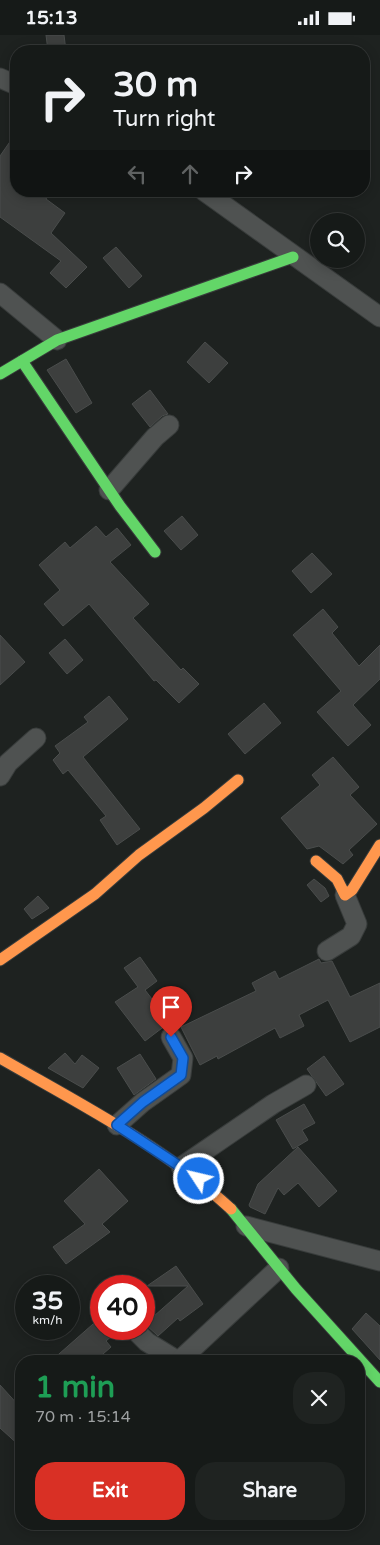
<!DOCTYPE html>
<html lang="en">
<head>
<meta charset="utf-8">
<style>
  :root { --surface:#161a18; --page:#1f2321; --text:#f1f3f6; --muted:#9ea1a2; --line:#353837; --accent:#d93025 }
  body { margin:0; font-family:"Varela Round",sans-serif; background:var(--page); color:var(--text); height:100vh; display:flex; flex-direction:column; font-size:19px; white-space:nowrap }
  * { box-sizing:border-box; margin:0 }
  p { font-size:16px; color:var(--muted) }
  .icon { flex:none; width:28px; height:28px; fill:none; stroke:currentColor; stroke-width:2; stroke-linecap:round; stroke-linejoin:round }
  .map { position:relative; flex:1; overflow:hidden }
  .drawer { position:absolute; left:15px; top:1320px; width:350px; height:175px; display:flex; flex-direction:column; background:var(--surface); border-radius:20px; box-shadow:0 2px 12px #0003,0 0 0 1px var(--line) }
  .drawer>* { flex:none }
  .banner { position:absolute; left:10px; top:10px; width:360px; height:152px; border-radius:20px; box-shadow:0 2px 12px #0003,0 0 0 1px var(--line); background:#161a18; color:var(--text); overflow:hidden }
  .buttons { position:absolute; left:310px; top:178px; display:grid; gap:10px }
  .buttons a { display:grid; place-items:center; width:55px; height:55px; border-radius:50%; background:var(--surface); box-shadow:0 2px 12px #0003,0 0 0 1px var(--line); font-size:25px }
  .speed { position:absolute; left:15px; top:1240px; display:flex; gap:10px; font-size:25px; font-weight:700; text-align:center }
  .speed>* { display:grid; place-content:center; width:65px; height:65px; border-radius:50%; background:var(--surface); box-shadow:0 2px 12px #0003,0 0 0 1px var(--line); line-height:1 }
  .speed small { font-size:12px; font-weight:400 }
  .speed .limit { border:8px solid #d22; background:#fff; color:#111 }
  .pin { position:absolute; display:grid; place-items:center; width:42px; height:42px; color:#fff; margin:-51px -21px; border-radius:50% 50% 50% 0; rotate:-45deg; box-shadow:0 0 5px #0007 }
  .pin .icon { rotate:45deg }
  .me { position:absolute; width:55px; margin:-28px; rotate:305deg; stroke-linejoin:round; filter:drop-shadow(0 0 4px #0008) }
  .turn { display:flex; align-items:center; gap:18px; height:105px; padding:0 20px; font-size:22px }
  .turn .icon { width:65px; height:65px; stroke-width:2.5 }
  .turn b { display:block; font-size:35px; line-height:42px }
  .lanes { display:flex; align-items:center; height:48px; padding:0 20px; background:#0003; justify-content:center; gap:25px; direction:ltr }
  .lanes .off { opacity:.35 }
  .round { display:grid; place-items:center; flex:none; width:52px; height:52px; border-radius:20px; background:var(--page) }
  .overview { display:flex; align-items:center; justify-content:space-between; height:85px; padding:0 20px }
  h1 { font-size:30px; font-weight:800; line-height:38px; color:#1e9e55 }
  .primary-button { display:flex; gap:10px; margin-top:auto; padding:10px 20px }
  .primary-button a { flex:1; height:58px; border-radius:20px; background:var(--accent); color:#fff; font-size:20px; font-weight:800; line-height:58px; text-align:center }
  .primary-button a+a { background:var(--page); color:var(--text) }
  .status { display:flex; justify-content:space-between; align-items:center; height:35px; padding:0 25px; background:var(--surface); direction:ltr }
  .status svg { height:14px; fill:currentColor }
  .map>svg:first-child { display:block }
</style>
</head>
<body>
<div class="status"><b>15:13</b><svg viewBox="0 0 49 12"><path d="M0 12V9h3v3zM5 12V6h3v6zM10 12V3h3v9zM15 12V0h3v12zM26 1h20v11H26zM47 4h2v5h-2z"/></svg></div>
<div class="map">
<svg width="380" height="1510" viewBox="0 0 380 1510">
  <rect width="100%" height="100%" fill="#1e2220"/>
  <g fill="#3d3f3e" stroke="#4a4d4c">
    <path d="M46 0H64L66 16H48Z"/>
    <path d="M16 98V156H51L46 164 65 178 51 198 87 232 66 253 50 238 61 226 0 182V121Z"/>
    <path d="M116 212 142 241 129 253 103 223Z"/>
    <path d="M205 307 228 328 209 348 187 327Z"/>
    <path d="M66 324 92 368 76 378 47 335Z"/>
    <path d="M150 355 168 379 162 381 150 392 132 369Z"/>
    <path d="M182 481 198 500 181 515 164 496Z"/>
    <path d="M96 491 106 502 117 493 131 510 110 527 149 569 133 583 181 635 183 633 199 649 179 668 156 645 154 646 89 569 63 591 44 569 60 555 39 530 65 507 70 513Z"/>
    <path d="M312 518 332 539 311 558 292 536Z"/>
    <path d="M323 574 338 592 332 598 359 631 380 610V644L353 670 371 690 348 711 317 677 341 656 293 600Z"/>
    <path d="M0 600 25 627 0 650Z"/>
    <path d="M65 604 83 625 67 639 49 618Z"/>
    <path d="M109 661 128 684 83 722 140 794 117 810 100 785 106 781 68 735 63 739 53 725 60 718 55 711 88 687 84 682Z"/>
    <path d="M264 668 281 688 245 719 228 699Z"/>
    <path d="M333 722 359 752 350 760 377 789 349 815 353 820 343 829 319 811 307 814 281 783 320 750 312 740Z"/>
    <path d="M314 844 325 853 329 861 321 867 307 850Z"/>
    <path d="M38 861 49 873 32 884 24 874Z"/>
    <path d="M140 922 157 946 145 955 170 987 145 1006 115 967 138 952 124 933Z"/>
    <path d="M319 924 321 928 332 926 350 962 380 948V992L350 1007 328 965 299 980 304 991 280 1003 275 993 218 1024 217 1021 200 1030 181 992 256 956 252 948 275 936 279 944Z"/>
    <path d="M65 1018 75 1029 82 1020 99 1033 83 1053 48 1033Z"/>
    <path d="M140 1019 156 1044 134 1060 117 1033Z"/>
    <path d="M324 1021 344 1049 326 1061 307 1034Z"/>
    <path d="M304 1069 315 1088 302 1095 308 1105 293 1114 276 1085Z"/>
    <path d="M298 1112 337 1156 319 1172 298 1148 284 1160 278 1153 265 1179 250 1172 249 1170 258 1149Z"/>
    <path d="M99 1134 128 1166 102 1189 110 1197 66 1229 53 1212 85 1189 64 1166Z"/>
    <path d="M176 1231 203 1269 180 1286 178 1283 158 1301 145 1289 188 1251H147Z"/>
    <path d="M366 1278 380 1291V1325L352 1294Z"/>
    <path d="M101 1282V1294H120L106 1306 111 1312 95 1326H51Z"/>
    <path d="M0 1350 21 1373V1412L0 1393Z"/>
  </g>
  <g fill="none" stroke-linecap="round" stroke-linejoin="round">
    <defs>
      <g id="street">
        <path d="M0 43 16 50"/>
        <path d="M204 156 380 282"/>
        <path d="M0 258 57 305"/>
        <path d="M109 455 155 402 169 390"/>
        <path d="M0 741 8 728 36 703"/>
        <path d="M327 916 351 901 357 889 345 860"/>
        <path d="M117 1090 143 1067 181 1040 183 1023 171 1002"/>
        <path d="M181 1132 273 1069 306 1050"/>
        <path d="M246 1191 380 1226"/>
        <path d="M134 1294 147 1307 178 1326"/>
        <path d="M179 1326 279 1233"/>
      </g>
      <g id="fast">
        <path d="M22 326 120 471 155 517"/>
        <path d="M0 339 57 305 293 222"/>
        <path d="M231 1174 296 1254 380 1347"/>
      </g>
      <g id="slow">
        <path d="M316 826 337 844 345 860 352 855 380 810"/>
        <path d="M0 925 95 859 139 820 204 773 238 745"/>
        <path d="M0 1023C80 1069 163 1111 231 1174"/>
      </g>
    </defs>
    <use href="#street" stroke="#383c3b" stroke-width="21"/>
    <use href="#fast" stroke="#383c3b" stroke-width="13"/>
    <use href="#slow" stroke="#383c3b" stroke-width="13"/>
    <use href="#street" stroke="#4f5251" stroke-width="19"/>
    <use href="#fast" stroke="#63d668" stroke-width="11"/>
    <use href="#slow" stroke="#ff974d" stroke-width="11"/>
  </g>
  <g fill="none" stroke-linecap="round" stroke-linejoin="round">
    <defs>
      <path id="route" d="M171 1002 183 1023 181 1040 143 1067 117 1090 199 1144"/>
    </defs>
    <use href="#route" stroke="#114b97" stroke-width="12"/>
    <use href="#route" stroke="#1a73e8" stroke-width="9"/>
  </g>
</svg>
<div class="buttons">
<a><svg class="icon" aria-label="search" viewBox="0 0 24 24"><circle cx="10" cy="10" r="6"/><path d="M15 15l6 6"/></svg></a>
</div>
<div class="speed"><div>35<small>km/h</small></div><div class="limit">40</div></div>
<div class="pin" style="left:171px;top:1002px;background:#d93025"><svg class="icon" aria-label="arrive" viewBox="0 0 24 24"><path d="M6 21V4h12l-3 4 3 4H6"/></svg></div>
<svg class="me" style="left:199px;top:1144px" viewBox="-20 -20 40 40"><circle r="17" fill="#1a73e8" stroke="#fff" stroke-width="3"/><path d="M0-11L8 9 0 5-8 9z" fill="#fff"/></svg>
<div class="banner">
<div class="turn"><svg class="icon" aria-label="right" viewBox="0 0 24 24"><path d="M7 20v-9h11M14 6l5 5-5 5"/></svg><div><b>30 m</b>Turn right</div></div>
<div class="lanes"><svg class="icon off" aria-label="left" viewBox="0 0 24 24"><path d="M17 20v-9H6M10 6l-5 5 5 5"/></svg><svg class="icon off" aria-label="ahead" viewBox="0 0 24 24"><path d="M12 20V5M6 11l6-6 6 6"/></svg><svg class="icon" aria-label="right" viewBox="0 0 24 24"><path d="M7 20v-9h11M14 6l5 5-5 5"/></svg></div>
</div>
<section class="drawer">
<div class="overview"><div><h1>1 min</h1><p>70 m · 15:14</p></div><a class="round"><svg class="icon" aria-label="close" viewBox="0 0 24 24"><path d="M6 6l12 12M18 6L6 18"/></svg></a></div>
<div class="primary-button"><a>Exit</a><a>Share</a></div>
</section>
</div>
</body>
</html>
